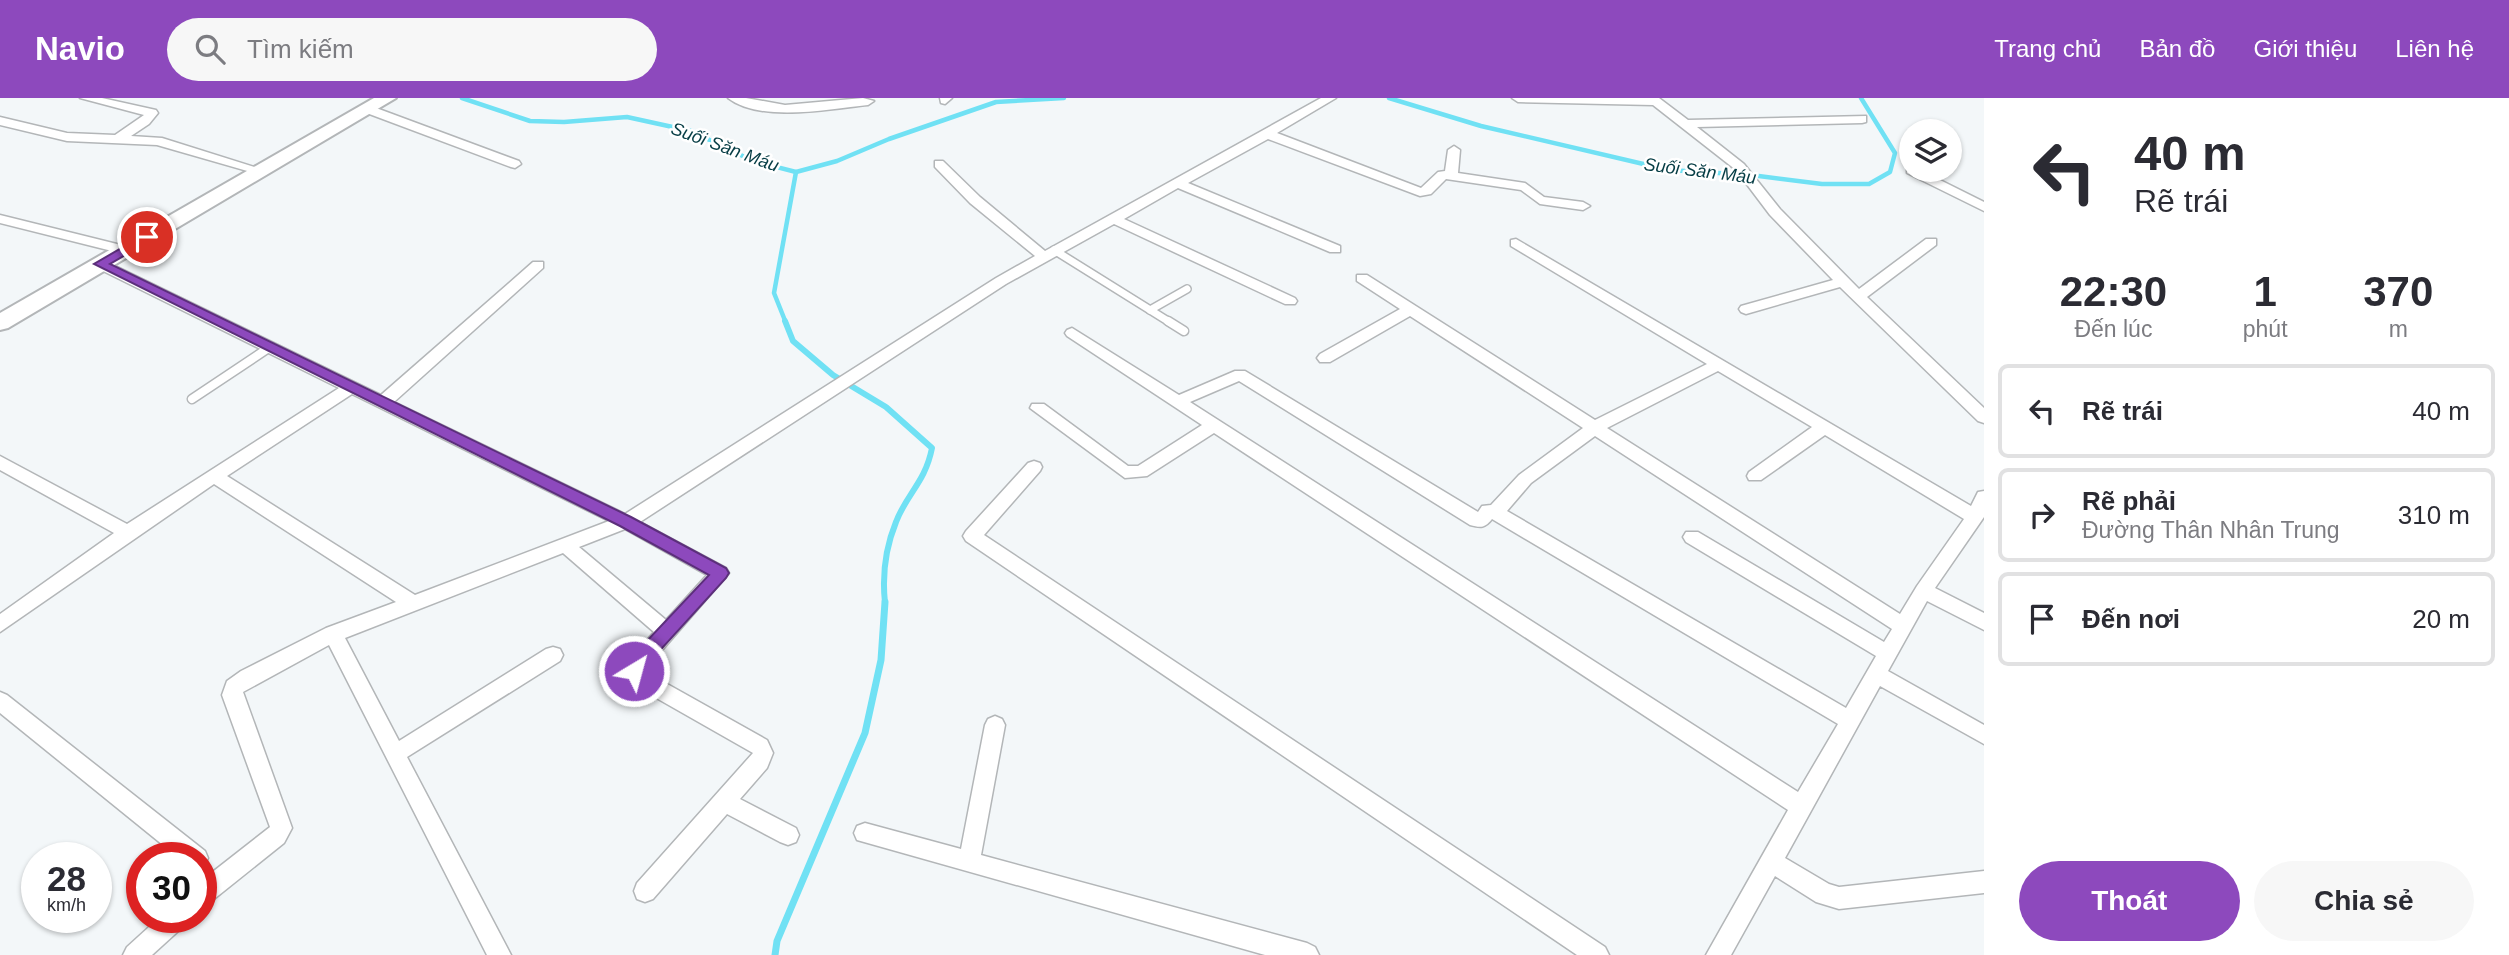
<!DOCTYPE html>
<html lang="vi">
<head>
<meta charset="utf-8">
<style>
  :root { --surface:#fff; --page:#f7f7f7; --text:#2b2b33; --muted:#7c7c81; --line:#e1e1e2; --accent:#8d49bd }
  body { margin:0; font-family:Helvetica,sans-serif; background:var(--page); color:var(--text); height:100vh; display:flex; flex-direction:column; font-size:26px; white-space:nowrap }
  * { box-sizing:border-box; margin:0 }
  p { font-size:23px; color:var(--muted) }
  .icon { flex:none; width:38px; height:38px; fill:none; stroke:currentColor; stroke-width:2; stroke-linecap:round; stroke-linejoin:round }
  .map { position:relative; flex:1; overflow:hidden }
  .panel { display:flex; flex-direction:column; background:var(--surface); width:525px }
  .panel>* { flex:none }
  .top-card { background:#fff; color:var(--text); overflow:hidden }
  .tools { position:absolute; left:1899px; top:21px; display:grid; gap:14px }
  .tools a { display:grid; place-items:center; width:63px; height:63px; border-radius:50%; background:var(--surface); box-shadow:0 2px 5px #0004; font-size:35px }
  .speed { position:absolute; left:21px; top:744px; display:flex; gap:14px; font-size:35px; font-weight:700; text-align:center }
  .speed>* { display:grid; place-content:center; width:91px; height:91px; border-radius:50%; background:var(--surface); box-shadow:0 2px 5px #0004; line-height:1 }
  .speed small { font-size:18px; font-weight:400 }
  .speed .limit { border:10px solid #d22; background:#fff; color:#111 }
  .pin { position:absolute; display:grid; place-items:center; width:60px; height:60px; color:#fff; margin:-30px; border:4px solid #fff; border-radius:50%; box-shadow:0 2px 7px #0007 }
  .me { position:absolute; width:77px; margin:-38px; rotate:37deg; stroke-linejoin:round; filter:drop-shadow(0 0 5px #0008) }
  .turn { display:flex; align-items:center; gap:24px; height:147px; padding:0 35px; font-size:32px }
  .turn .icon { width:91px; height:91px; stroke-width:2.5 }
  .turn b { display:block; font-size:49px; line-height:60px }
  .eta { display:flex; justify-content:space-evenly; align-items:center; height:119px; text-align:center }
  .eta b { font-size:42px; font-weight:700; line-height:49px }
  .action { display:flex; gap:14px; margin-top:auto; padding:14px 35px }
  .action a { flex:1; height:80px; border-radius:42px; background:var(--accent); color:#fff; font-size:28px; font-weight:700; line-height:80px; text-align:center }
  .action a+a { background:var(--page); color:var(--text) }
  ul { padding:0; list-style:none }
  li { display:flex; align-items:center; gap:21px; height:94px; margin:0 14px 10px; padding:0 21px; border:4px solid var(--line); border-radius:10px }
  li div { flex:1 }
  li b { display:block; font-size:26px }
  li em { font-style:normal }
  header { display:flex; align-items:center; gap:42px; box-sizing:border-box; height:98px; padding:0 35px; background:var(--accent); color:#fff }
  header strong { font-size:33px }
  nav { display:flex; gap:38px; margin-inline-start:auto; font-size:24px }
  .search { width:490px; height:63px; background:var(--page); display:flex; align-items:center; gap:18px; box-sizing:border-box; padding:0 24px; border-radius:38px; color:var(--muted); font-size:26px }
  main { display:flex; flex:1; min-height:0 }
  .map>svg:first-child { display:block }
</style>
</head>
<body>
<header>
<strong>Navio</strong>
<div class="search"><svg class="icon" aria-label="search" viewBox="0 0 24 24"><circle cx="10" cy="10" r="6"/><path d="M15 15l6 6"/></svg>Tìm kiếm</div>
<nav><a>Trang chủ</a><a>Bản đồ</a><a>Giới thiệu</a><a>Liên hệ</a></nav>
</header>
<main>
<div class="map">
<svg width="1984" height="857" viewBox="0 0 1984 857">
  <rect width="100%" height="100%" fill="#f3f7f9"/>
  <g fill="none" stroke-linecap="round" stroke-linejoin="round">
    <g stroke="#70e1f4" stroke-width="4.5">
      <path d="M462 0 530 23 564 24 627 19 691 33 753 63 796 74 837 63 889 41 996 4 1064 0"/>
      <path d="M1389 0 1481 28 1669 72 1751 77 1822 86H1869L1890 74 1895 55 1861 0"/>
      <path d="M786 225 774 195 796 74"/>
    </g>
    <path stroke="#70e1f4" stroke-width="6" d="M785 223 793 243 833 277 886 309 932 350C925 385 907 395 896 424 885 451 882 477 885 505"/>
    <path stroke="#70e1f4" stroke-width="7" d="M775 857 777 843 865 635 881 562 885 504"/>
    <defs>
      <g id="lane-far1">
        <path d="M1054 152 1171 225"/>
        <path d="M1150 212 1187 191"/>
      </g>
      <g id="lane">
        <path d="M1168 223 1184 233"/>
        <path d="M192 301 270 249"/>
      </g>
      <g id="street">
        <path d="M80 0H102L156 12 158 15 149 26 131 38 162 40 267 73 261 77 157 47 67 43 0 27V19L67 35 115 37 144 17Z"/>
        <path d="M728 0H746L785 7 863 0 874 3 868 7C830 11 760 25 728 0Z"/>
        <path d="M940 0H952L945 6 941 5Z"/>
        <path d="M1321 0H1336L1277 35 1421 90 1438 74 1445 73 1448 52 1454 48 1460 52 1458 75 1525 85 1544 99 1583 104 1590 108 1583 112 1540 106 1521 92 1446 81 1431 96 1420 98 1268 41 1188 85 1340 148V154H1330L1178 90 1124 121 1295 200 1297 203 1295 206H1285L1114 126 1006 186 640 424 726 470 729 475 644 573 767 642 773 655 767 670 740 701 796 730 799 737 796 744 788 747 780 744 727 716 653 801 645 804 637 801 634 793 637 785 753 655 630 585 624 573 625 568 654 534 563 455 345 540 399 643 546 551 553 549 560 551 563 557 560 563 407 659 511 857H487L329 547 243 594 292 730 284 745 209 805 201 808V783L270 729 222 597 227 583 241 573 326 530 396 504 214 386 0 534V516L114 435 0 372V358L127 426 339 290 95 169V163H105L381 297 533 164H543V170L394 304 625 416 996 180 1035 158 970 105 935 69V63H943L980 99 1045 153ZM352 296 609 423 415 497 227 378ZM625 431 707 477 666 522 579 449Z"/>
        <path d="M1512 0H1659L1688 22 1866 18V24L1862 25 1697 29 1744 66 1780 111 1859 191 1926 141H1936V147L1867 199 1984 310V325L1978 323 1840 189 1746 216 1741 214 1739 211 1741 208 1833 182 1770 117 1736 72 1653 7 1518 4Z"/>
        <path d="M368 7 519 63 521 66 515 70 511 69 364 14 362 11Z"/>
        <path d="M1911 68V72H1920L1984 104V113L1907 75V69Z"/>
        <path d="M0 117 129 149 131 152 124 156 0 125Z"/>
        <path d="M1516 141 1971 408 1978 394 1984 393V419L1935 490 1984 515V532L1927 503 1888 573 1984 627V646L1880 588 1785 760 1829 786 1839 789 1984 773V795L1839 811 1816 804 1775 778 1731 857H1706L1788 712 1214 335 1147 378 1125 380 1030 310 1032 306H1044L1128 368H1138L1202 327 1067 238 1065 235 1067 232 1072 230 1179 297 1235 273H1245L1478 414 1482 408 1491 407 1519 377 1583 330 1410 218 1330 264H1320L1317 260 1320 256 1400 211 1357 183V177H1367L1595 322 1707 266 1511 148V142ZM1718 273 1812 329 1749 374 1747 378 1749 382H1761L1825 337 1964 421 1917 488 1900 516 1607 330ZM1239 283 1470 427C1481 430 1485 430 1492 421L1838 626 1798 694 1190 304ZM1595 338 1892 531 1884 544 1698 434H1686L1683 439 1686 444 1876 558 1846 610 1507 413 1531 385Z"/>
        <path d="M1034 363 1040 365 1042 369 1040 373 984 437 1605 849 1609 857H1577L966 443 963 438 966 433 1028 365Z"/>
        <path d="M0 594 7 597 205 753 208 760 205 767 201 769V760H179L0 615Z"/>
        <path d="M995 618 1002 621 1005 627 981 757 1307 845 1315 849 1319 857H1265L857 742 854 735 857 728 865 725 961 751 985 627 988 621Z"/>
        <path d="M160 819H188L185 827 152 857H123L127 849Z"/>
      </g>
      <path id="secondary" d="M374 0H396L8 230 0 232V215Z"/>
    </defs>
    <use href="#lane-far1" stroke="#b3b6b8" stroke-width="10"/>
    <use href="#lane" stroke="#b3b6b8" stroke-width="11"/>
    <use href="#street" stroke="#b3b6b8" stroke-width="3"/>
    <use href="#secondary" stroke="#b3b6b8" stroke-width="4"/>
    <use href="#lane-far1" stroke="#fff" stroke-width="7"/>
    <use href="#lane" stroke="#fff" stroke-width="8"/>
    <use href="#street" fill="#fff" fill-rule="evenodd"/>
    <use href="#secondary" fill="#fff" fill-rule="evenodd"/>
  </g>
  <path fill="#8d49bd" stroke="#5c2f7b" stroke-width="2" d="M147 135 151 136V142L110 166 631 419 726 470 729 475 726 480 643 571 640 579 634 581 627 579 625 573 628 563 709 477 620 428 94 166Z"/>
  <g text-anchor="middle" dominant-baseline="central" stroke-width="5" stroke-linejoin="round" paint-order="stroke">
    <g font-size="18" font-style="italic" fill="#063d45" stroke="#fff">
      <text transform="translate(725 49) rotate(20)">Suối Săn Máu</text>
      <text transform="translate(1700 73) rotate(7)">Suối Săn Máu</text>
    </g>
  </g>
</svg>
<div class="tools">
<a><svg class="icon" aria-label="layers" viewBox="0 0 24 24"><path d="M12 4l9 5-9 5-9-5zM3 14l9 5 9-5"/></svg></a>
</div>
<div class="speed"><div>28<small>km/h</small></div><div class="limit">30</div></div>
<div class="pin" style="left:147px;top:139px;background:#d93025"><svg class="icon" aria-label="arrive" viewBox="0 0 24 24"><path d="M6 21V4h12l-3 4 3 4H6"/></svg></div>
<svg class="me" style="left:634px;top:573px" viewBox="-20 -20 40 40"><circle r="17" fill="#8d49bd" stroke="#fff" stroke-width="3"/><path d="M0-11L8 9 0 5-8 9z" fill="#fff"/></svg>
</div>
<section class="panel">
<div class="top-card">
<div class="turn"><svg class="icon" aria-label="left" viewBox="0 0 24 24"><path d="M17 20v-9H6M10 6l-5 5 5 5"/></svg><div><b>40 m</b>Rẽ trái</div></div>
</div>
<div class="eta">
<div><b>22:30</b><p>Đến lúc</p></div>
<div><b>1</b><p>phút</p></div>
<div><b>370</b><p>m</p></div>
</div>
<ul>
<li><svg class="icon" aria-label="left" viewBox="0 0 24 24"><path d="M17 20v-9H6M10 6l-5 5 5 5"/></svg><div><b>Rẽ trái</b></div><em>40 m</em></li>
<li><svg class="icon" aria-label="right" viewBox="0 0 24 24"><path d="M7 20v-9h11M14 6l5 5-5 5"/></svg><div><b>Rẽ phải</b><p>Đường Thân Nhân Trung</p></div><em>310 m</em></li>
<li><svg class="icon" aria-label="arrive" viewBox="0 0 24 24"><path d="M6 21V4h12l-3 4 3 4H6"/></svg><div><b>Đến nơi</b></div><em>20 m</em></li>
</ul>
<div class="action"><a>Thoát</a><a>Chia sẻ</a></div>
</section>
</main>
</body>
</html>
